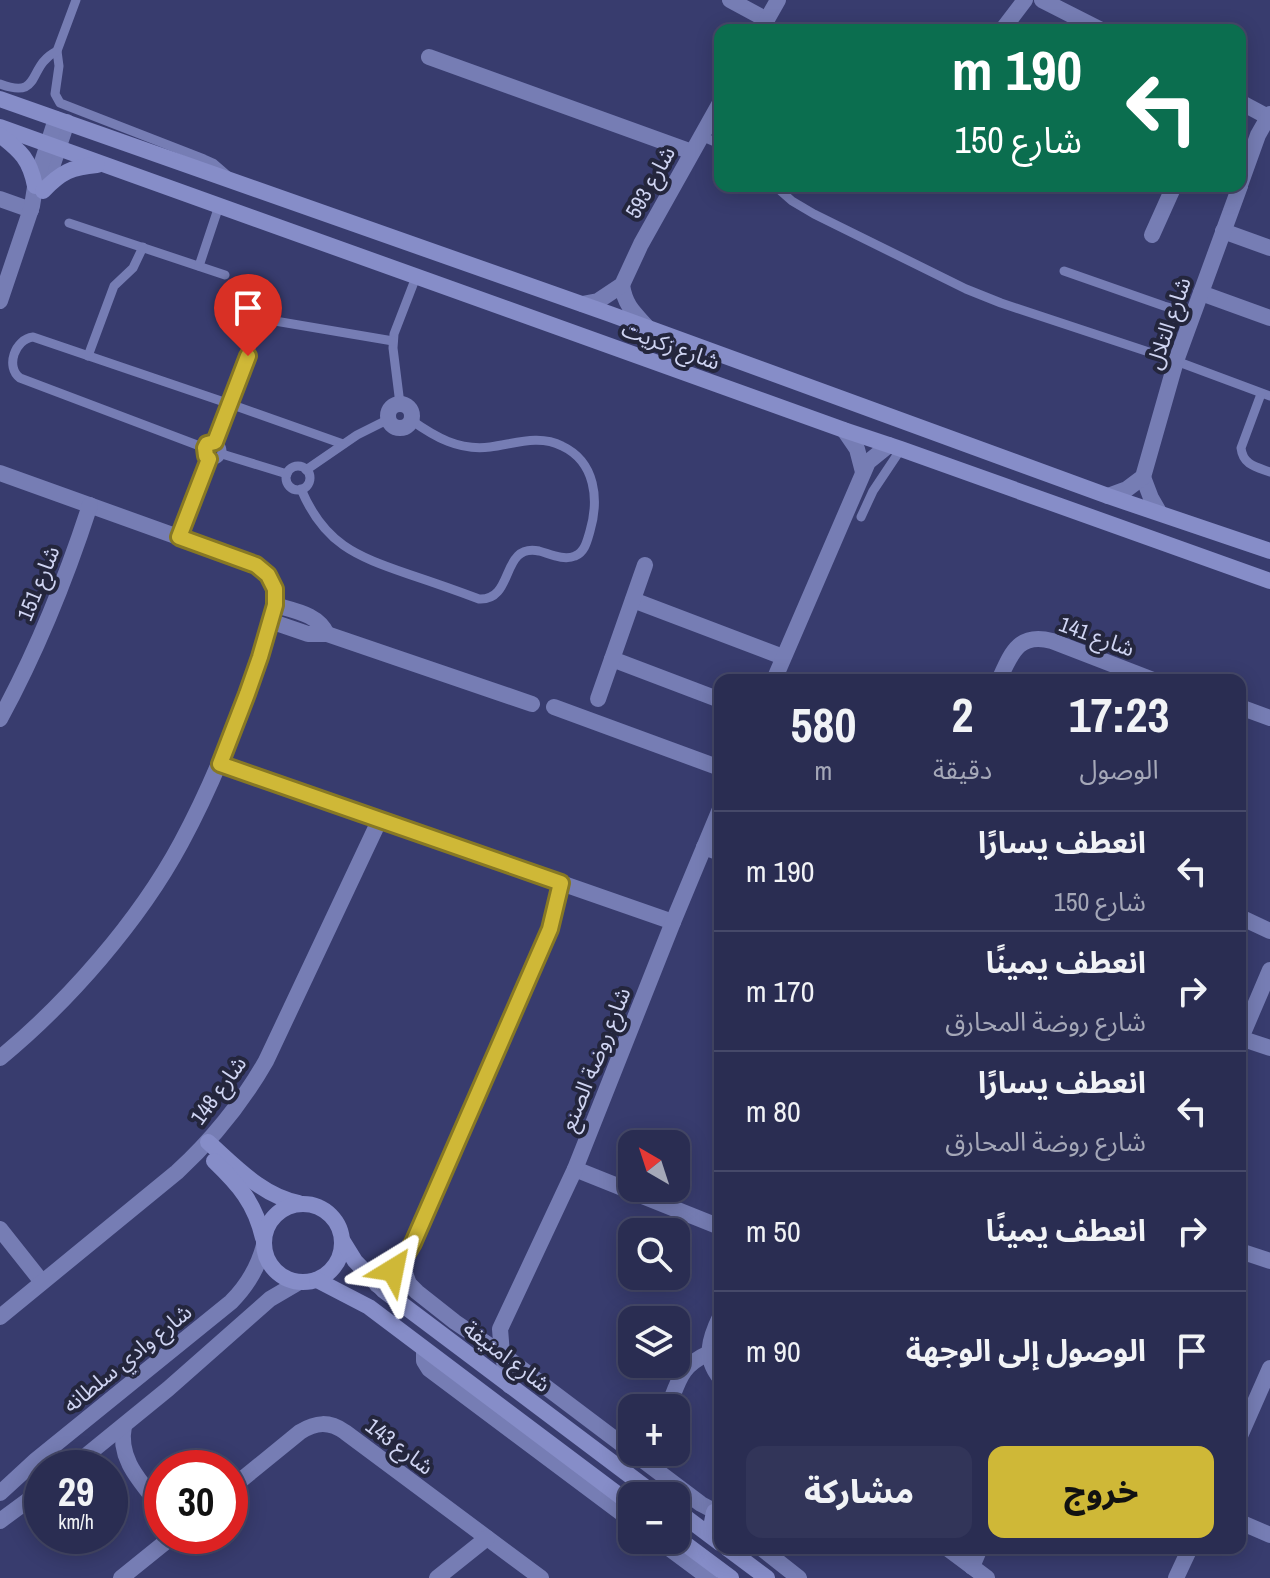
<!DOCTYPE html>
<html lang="ar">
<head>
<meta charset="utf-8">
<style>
  :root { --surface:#2a2d52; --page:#323559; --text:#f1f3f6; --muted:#a5a8b8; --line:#464969; --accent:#cfb837 }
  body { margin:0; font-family:"Archivo Narrow","Noto Sans Arabic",sans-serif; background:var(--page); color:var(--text); direction:rtl; height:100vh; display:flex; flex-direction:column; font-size:30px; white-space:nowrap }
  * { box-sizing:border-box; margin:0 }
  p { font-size:26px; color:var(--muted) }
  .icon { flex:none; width:44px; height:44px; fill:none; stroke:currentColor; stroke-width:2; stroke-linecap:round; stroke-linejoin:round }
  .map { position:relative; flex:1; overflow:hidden; direction:ltr }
  .sheet { position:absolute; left:714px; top:674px; width:532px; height:880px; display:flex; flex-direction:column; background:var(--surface); border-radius:16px; box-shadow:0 4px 20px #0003,0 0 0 2px var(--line); direction:rtl }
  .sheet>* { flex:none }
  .banner { position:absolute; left:714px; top:24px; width:532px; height:168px; border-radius:16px; box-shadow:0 4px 20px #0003,0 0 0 2px var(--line); direction:rtl; background:#0b6e4f; color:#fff; overflow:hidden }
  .needle { width:52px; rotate:321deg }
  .controls { position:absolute; left:618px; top:1130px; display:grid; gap:16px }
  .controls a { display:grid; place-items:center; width:72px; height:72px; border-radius:16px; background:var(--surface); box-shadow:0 4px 20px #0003,0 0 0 2px var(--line); font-size:40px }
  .speed { position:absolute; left:24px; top:1450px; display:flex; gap:16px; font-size:40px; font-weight:700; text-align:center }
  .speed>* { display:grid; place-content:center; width:104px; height:104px; border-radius:50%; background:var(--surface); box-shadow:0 4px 20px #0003,0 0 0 2px var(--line); line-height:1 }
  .speed small { font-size:20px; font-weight:400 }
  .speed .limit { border:12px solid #d22; background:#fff; color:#111 }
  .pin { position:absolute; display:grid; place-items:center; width:68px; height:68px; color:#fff; margin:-82px -34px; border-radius:50% 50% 50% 0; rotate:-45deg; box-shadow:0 0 8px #0007 }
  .pin .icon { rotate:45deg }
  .me { position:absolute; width:88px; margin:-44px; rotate:35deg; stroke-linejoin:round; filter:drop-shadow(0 0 6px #0008) }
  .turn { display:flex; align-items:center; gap:28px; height:168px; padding:0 32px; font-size:36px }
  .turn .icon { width:104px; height:104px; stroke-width:2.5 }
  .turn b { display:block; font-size:56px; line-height:68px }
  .eta { display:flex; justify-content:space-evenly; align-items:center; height:136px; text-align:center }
  .eta b { font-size:48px; font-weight:800; line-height:56px }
  .primary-button { display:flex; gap:16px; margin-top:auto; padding:16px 32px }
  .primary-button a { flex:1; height:92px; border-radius:16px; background:var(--accent); color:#111; font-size:32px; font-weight:800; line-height:92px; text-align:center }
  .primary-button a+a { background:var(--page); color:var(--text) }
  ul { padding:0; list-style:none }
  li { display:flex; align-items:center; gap:24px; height:120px; padding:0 32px; border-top:2px solid var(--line) }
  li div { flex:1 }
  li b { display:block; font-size:30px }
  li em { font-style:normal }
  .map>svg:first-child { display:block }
</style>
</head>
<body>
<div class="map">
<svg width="1270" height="1578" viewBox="0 0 1270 1578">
  <rect width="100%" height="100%" fill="#383c6e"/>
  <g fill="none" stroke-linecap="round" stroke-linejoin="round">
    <g stroke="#767db4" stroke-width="9">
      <path d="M76 0 57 51 59 66 55 94 60 103 204 159 213 163 228 176"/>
      <path d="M0 84C43 100 26 66 57 51"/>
      <path d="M701 136 720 144"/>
      <path d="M775 186 792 201 814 214 966 289 1001 303 1176 361 1270 396"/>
      <path d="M69 223 225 275"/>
      <path d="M199 266 219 206"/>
      <path d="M1064 271 1164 306 1193 314"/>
      <path d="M88 356 114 286 133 268 143 247"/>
      <path d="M1261 394 1241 448C1243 465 1256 467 1270 472"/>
      <path d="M400 404 393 348 394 334 416 277"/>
      <circle cx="213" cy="451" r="9"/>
      <path d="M215 442 257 332 264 323 275 321 393 341"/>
      <path d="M205 448 20 378C5 367 15 339 33 337L230 404 343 444"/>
      <path d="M222 454 287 474"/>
      <circle cx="298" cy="478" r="12"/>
      <path d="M306 470 357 435 389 419"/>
      <path d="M301 489C324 544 356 556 408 574 432 582 455 590 479 599 515 601 500 543 539 551 550 554 564 561 575 556 585 552 587 541 590 531 599 500 596 462 562 446 539 434 514 444 490 447 459 451 435 437 411 420"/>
      <path d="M861 517 873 491 901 449"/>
      <path d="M179 537 209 459"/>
    </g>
    <g stroke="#767db4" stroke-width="16">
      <path d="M730 0 767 20"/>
      <path d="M1042 0 1101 30"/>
      <path d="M761 30 778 0"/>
      <path d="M1002 30 1025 0"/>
      <path d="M429 57 692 152"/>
      <path d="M1240 102 1268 117"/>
      <path d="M46 185 67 122"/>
      <path d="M1240 185 1258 135 1270 114"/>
      <path d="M0 199 31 210"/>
      <path d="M1223 231 1270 248"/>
      <path d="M1152 235 1174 186"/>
      <path d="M622 285C625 305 633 312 647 327"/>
      <path d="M1201 293 1270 318"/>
      <path d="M0 301 32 206 36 181 56 119"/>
      <path d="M582 304 598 301 622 285 641 244 720 103"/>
      <circle cx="400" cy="416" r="12"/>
      <path d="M844 430 857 449 863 472"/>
      <path d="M0 473 256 565C270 575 276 587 275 605 250 687 222 767 181 843 139 921 68 1002 0 1058"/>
      <path d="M1143 477 1151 498 1159 512"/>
      <path d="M1108 496 1127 489 1143 477 1176 361 1240 186"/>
      <path d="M633 600 783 657"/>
      <path d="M275 605C295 611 318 614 327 634"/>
      <path d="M270 621 308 634H327L532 704"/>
      <path d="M612 659 720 700"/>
      <path d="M774 680 868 462 889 445"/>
      <path d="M999 680C1011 654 1018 632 1052 641L1153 680"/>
      <path d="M598 699 645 565"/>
      <path d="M554 707 720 768"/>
      <path d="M1240 707 1270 718"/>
      <path d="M0 719C37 651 66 579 90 505"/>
      <path d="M220 764 673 922"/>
      <path d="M704 847 720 853"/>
      <path d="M1240 917 1270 931"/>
      <path d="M1240 1038 1270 1048"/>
      <path d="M1241 1038 1270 970"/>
      <path d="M575 1169 720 1227"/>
      <path d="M0 1229 42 1282"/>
      <path d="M1240 1251 1270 1261"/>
      <path d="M401 1262 409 1284 417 1292 455 1322 502 1354 701 1504 720 1514"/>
      <path d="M377 1285 401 1262 413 1243 550 929 561 883"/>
      <path d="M0 1317 177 1172C213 1139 242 1103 266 1061L380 819"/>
      <path d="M720 1317C710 1338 703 1357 720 1378"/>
      <path d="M424 1349V1361L429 1369 632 1521"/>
      <path d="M510 1386 502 1354 500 1329 575 1169 673 922 720 809"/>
      <path d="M668 1408C679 1380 680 1366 709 1353"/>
      <path d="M124 1426C117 1460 142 1483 162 1509"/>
      <path d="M1240 1436 1270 1368"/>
      <path d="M71 1468 168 1389 270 1299 299 1282"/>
      <path d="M230 1489 300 1432C316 1422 329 1421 345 1432L541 1578"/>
      <path d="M0 1493 36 1460 231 1302C248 1285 258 1268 264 1245"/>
      <path d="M0 1521 42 1490"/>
      <path d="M1240 1522 1270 1535"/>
      <path d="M658 1540 709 1578"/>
      <path d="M761 1548 799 1578"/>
      <path d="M947 1548 987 1578"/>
      <path d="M972 1567 980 1548"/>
      <path d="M121 1578 173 1536"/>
      <path d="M437 1578 487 1538"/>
      <path d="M1176 1578 1190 1548"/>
    </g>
    <g stroke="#868dc8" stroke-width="16">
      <path d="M0 99 610 314 1108 496 1270 551"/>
      <path d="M0 127 844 430 901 449 1270 581"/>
      <path d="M0 135C21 151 30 160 35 186"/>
      <path d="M43 191C61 172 72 167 97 165"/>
      <path d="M208 1142C235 1166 262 1196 299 1203"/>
      <path d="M214 1161C239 1185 255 1203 263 1238"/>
      <circle cx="303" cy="1243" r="39"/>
      <path d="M342 1240 355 1261 383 1290 657 1496"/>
      <path d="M317 1280 369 1307 632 1505"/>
      <path d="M676 1510 720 1543"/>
      <path d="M714 1512 712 1522 719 1542"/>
      <path d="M676 1537 731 1578"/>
      <path d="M727 1548 767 1578"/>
    </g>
  </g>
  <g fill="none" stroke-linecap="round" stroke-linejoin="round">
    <defs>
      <path id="route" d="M248 356 215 442 207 444 205 448 206 456 209 459 179 537 256 565 268 575 275 589V605L260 657 247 694 220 764 561 883 550 929 413 1243 407 1253 393 1270"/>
    </defs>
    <use href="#route" stroke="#877824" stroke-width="20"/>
    <use href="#route" stroke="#cfb837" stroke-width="14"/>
  </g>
  <g text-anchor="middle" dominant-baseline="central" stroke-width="8" stroke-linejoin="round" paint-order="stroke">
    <g font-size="22" fill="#cfd4f2" stroke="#24263d">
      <text transform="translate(650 182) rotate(-61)">شارع 593</text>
      <text transform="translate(1168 323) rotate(-71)">شارع التلال</text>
      <text transform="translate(671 345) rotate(20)">شارع زكريت</text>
      <text transform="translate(38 583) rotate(-68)">شارع 151</text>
      <text transform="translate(1097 636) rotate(20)">شارع 141</text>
      <text transform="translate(595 1059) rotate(-68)">شارع روضة الصنع</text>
      <text transform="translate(218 1090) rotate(-54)">شارع 148</text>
      <text transform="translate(507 1356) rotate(37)">شارع امنيفة</text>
      <text transform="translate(127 1358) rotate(-39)">شارع وادي سلطانه</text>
      <text transform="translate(400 1446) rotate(37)">شارع 143</text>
    </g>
  </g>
</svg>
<div class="controls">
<a><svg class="needle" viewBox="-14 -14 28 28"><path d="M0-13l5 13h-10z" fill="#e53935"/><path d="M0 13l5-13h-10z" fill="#a5a8b8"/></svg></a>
<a><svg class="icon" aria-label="search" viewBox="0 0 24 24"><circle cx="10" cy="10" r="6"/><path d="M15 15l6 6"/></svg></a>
<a><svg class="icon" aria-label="layers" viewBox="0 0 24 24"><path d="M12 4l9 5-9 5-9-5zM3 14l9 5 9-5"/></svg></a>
<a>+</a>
<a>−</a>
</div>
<div class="speed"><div>29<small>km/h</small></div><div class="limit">30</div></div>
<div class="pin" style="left:248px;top:356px;background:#d93025"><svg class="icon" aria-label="arrive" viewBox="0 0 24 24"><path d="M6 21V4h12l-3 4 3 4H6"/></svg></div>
<svg class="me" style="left:393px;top:1270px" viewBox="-20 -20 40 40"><path d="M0-17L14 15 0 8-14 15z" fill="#cfb837" stroke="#fff" stroke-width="4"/></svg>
<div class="banner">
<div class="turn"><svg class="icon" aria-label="left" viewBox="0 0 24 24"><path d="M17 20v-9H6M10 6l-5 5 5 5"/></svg><div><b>190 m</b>شارع 150</div></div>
</div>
<section class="sheet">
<div class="eta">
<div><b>17:23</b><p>الوصول</p></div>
<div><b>2</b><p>دقيقة</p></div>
<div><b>580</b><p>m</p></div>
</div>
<ul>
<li><svg class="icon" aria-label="left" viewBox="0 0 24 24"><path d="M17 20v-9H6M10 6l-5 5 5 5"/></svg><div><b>انعطف يسارًا</b><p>شارع 150</p></div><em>190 m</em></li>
<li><svg class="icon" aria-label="right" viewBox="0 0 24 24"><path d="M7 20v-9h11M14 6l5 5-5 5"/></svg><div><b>انعطف يمينًا</b><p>شارع روضة المحارق</p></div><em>170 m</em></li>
<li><svg class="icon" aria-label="left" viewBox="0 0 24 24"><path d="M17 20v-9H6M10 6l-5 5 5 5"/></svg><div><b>انعطف يسارًا</b><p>شارع روضة المحارق</p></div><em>80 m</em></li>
<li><svg class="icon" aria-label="right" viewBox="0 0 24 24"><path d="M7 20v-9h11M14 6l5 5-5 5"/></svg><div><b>انعطف يمينًا</b></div><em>50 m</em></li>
<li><svg class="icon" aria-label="arrive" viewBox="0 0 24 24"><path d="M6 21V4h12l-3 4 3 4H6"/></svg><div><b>الوصول إلى الوجهة</b></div><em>90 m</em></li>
</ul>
<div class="primary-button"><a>خروج</a><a>مشاركة</a></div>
</section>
</div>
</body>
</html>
